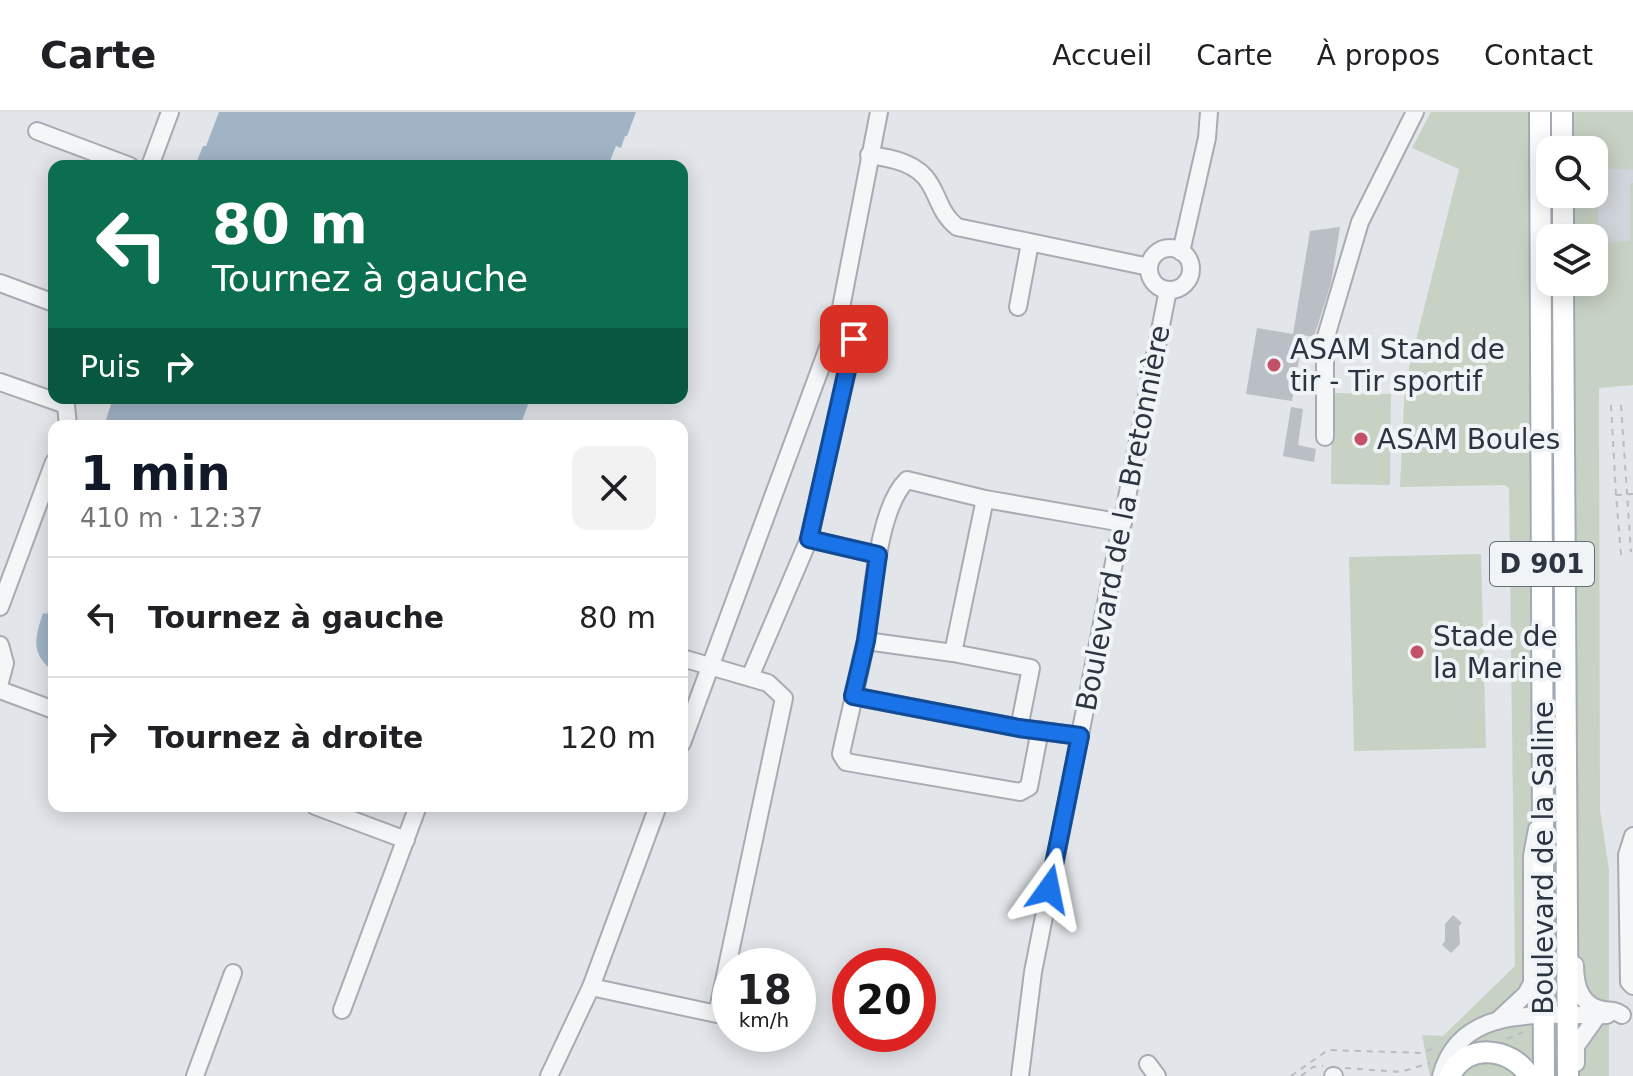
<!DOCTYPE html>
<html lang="fr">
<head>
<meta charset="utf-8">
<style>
  :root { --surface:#fff; --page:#f2f2f2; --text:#202124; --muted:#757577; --line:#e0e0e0; --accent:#111827 }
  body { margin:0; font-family:"DejaVu Sans",sans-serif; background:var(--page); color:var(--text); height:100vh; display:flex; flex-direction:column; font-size:30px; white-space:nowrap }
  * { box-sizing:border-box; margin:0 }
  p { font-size:26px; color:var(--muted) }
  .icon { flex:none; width:44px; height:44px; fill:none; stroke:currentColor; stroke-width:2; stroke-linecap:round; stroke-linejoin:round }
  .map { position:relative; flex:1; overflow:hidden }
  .details { position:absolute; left:48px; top:308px; width:640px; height:392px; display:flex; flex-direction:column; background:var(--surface); border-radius:16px; box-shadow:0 4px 20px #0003 }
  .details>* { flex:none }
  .top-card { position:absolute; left:48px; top:48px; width:640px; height:244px; border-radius:16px; box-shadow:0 4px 20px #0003; background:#0b6e4f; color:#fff; overflow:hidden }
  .controls { position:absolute; left:1536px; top:24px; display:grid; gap:16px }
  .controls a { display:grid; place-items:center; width:72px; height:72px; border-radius:16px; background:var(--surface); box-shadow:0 4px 20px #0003; font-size:40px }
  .speed { position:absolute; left:712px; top:836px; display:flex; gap:16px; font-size:40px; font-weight:700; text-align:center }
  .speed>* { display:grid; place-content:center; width:104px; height:104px; border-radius:50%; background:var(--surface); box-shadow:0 4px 20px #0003; line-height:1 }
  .speed small { font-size:20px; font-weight:400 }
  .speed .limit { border:12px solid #d22; background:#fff; color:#111 }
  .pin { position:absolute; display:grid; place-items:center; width:68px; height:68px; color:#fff; margin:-34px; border-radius:16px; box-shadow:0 4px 12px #0006 }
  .me { position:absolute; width:88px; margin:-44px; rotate:12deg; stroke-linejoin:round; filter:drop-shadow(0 0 6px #0008) }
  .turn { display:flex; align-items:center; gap:28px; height:168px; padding:0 32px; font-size:36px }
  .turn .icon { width:104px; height:104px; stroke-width:2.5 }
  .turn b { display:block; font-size:56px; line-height:68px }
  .then { display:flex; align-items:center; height:76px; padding:0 32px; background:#0003; gap:16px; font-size:30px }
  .round { display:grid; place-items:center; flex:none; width:84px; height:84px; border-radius:16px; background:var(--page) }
  .headline { display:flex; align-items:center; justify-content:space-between; height:136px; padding:0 32px }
  h1 { font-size:48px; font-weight:600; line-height:60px; color:var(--accent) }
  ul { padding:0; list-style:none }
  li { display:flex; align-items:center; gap:24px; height:120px; padding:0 32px; border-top:2px solid var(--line) }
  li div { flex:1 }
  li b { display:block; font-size:30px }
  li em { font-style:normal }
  header { display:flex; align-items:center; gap:48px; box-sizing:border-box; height:112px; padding:0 40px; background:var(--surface); border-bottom:2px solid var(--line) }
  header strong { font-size:38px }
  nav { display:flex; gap:44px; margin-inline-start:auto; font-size:28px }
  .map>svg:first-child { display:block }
</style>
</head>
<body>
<header>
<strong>Carte</strong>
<nav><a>Accueil</a><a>Carte</a><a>À propos</a><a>Contact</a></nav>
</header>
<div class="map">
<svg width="1633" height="964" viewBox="0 0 1633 964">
  <rect width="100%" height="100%" fill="#e2e5e9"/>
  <path fill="#d0d4db" d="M1598 0H1633V273L1598 122Z"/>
  <g fill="#c8d2c4" fill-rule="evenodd">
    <path d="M1431 0H1633V58L1598 56V122L1610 125V130L1630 129V71H1633V273L1599 276 1600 698 1609 758V964H1430L1422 923 1443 924 1515 854 1509 376 1505 373 1400 375 1405 272 1459 57 1412 36ZM1550 38H1594V82H1550ZM1550 126H1594V170H1550Z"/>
    <path d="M1332 281 1391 282 1390 373 1331 372Z"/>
    <path d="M1481 442 1486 636 1354 639 1349 445Z"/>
  </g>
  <g fill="#a0b4c6">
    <path d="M219 0H636L627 24H625L621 36 616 34 608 54H195L203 34H206Z"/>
    <path d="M107 286H534L532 291 529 290 520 314H104L112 289Z"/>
    <path d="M54 483V559C30 543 35 525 43 501L47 502Z"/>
  </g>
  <g fill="#babfc5">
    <path d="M1340 115 1331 171 1314 225 1303 223 1292 289 1246 282 1257 216 1293 222 1310 119Z"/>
    <path d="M1291 295 1303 297 1298 333 1316 337 1314 350 1283 344Z"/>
    <path d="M1453 803 1462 811 1459 814 1460 832 1451 841 1442 833 1445 829V812Z"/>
  </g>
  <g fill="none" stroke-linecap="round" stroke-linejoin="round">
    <defs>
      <g id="minor">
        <path d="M37 19 130 54"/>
        <path d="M869 43C892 46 918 51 930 72 940 89 941 102 957 115L1149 155"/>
        <path d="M150 54 170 0"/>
        <circle cx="1170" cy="157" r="21"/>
        <path d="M1181 140 1207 26 1209 0"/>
        <path d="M0 171 54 191"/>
        <path d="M1018 195 1030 131"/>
        <path d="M0 270 66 293 68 314"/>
        <path d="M1325 325V228L1360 110 1415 0"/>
        <path d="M809 427 878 443"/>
        <path d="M0 495 54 350"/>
        <path d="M866 529 953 541 1031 556 1019 616"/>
        <path d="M0 533 5 551 0 570"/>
        <path d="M953 541 985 387"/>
        <path d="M750 565 809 427 854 227 850 211 839 206"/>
        <path d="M0 578 54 598"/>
        <path d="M853 584 1019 616 1080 624"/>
        <path d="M1040 618 1029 675 1020 680 846 650 841 642C849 604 859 566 866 527 873 486 877 397 907 368L985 387 1123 411"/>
        <path d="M682 631 839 206 879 0"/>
        <path d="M315 694 406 728"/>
        <path d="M1633 724 1627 743 1629 870 1633 874"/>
        <path d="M1575 853C1575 873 1581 895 1604 898 1612 899 1615 898 1622 903"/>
        <path d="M591 875 717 902 784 586 768 571 682 546"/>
        <path d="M342 898 418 694"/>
        <path d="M1497 909 1526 882 1532 871V744L1537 717"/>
        <path d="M1576 951V934L1598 903"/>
        <path d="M1148 952 1157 964"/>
        <path d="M195 964 233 861"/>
        <path d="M549 964 591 875 658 694"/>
        <path d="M1020 964 1033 860 1168 178"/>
        <path d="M1333 964H1334"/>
        <path d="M1441 964C1461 889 1547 905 1607 903"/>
      </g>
      <g id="major">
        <path d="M1540 0 1544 964"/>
        <path d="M1562 0V38"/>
        <path d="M1563 82V126"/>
        <path d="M1563 170 1568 964"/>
        <path d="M1450 964C1465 930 1512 935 1529 964"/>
      </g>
    </defs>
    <use href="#minor" stroke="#a7acb3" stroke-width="20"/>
    <use href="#major" stroke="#a2aab4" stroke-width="24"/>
    <g stroke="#b8bcc1" stroke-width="2" stroke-dasharray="6 6" stroke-linecap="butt">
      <path d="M1611 293 1616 383"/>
      <path d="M1621 293 1631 440"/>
      <path d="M1621 443 1616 383 1633 382"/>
      <path d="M1507 927 1523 920"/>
      <path d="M1345 956 1401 960 1430 951"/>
      <path d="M1291 964 1328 938 1423 941 1436 935"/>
      <path d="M1301 964 1313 955 1323 954"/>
    </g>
    <use href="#minor" stroke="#f4f6f8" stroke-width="16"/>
    <use href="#major" stroke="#fff" stroke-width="20"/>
  </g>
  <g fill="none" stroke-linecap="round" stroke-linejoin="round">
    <defs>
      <path id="route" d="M854 227 809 427 878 443 866 529 853 584 1019 616 1080 624 1049 777"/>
    </defs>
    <use href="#route" stroke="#114b97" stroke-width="20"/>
    <use href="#route" stroke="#1a73e8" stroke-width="14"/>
  </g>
  <g fill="#c35269" stroke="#f1f4f7" stroke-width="3">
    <circle cx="1274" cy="253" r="8"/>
    <circle cx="1361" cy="327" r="8"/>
    <circle cx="1417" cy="540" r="8"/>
  </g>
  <g text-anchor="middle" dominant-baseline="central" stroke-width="8" stroke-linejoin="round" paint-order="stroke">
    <rect fill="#f1f4f7" stroke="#666e77" stroke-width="2" x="1490" y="430" width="104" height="44" rx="6"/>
    <g font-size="26" font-weight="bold" fill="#2b3440">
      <text x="1542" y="452">D 901</text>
    </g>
    <g font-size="28" fill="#2b3440" stroke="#f1f4f7" text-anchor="start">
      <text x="1290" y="237">ASAM Stand de<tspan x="1290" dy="32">tir - Tir sportif</tspan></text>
      <text x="1377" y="327">ASAM Boules</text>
      <text x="1433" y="524">Stade de<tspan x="1433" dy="32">la Marine</tspan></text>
    </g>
    <g font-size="28" fill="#2b3440" stroke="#f1f4f7">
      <text transform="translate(1123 406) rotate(-79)">Boulevard de la Bretonnière</text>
      <text transform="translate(1543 746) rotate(-90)">Boulevard de la Saline</text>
    </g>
  </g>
</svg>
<div class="controls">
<a><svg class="icon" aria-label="search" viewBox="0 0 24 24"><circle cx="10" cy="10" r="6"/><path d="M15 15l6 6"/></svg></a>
<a><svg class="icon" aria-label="layers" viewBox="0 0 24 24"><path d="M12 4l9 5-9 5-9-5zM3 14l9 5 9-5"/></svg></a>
</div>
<div class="speed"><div>18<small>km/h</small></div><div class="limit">20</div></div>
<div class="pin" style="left:854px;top:227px;background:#d93025"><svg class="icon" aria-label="arrive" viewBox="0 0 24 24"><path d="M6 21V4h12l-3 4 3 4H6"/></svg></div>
<svg class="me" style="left:1049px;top:777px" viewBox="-20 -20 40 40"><path d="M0-17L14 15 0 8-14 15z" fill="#1a73e8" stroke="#fff" stroke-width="4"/></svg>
<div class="top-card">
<div class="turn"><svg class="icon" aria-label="left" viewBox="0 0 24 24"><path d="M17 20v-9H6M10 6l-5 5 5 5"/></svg><div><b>80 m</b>Tournez à gauche</div></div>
<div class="then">Puis<svg class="icon" aria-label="right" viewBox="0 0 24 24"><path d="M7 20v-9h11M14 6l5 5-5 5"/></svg></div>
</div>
<section class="details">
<div class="headline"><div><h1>1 min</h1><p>410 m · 12:37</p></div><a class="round"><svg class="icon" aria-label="close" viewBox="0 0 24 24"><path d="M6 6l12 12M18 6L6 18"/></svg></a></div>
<ul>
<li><svg class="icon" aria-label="left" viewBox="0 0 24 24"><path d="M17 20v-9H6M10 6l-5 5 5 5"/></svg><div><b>Tournez à gauche</b></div><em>80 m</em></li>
<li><svg class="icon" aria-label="right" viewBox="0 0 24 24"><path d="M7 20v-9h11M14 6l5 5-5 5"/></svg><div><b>Tournez à droite</b></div><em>120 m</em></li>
</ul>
</section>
</div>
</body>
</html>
